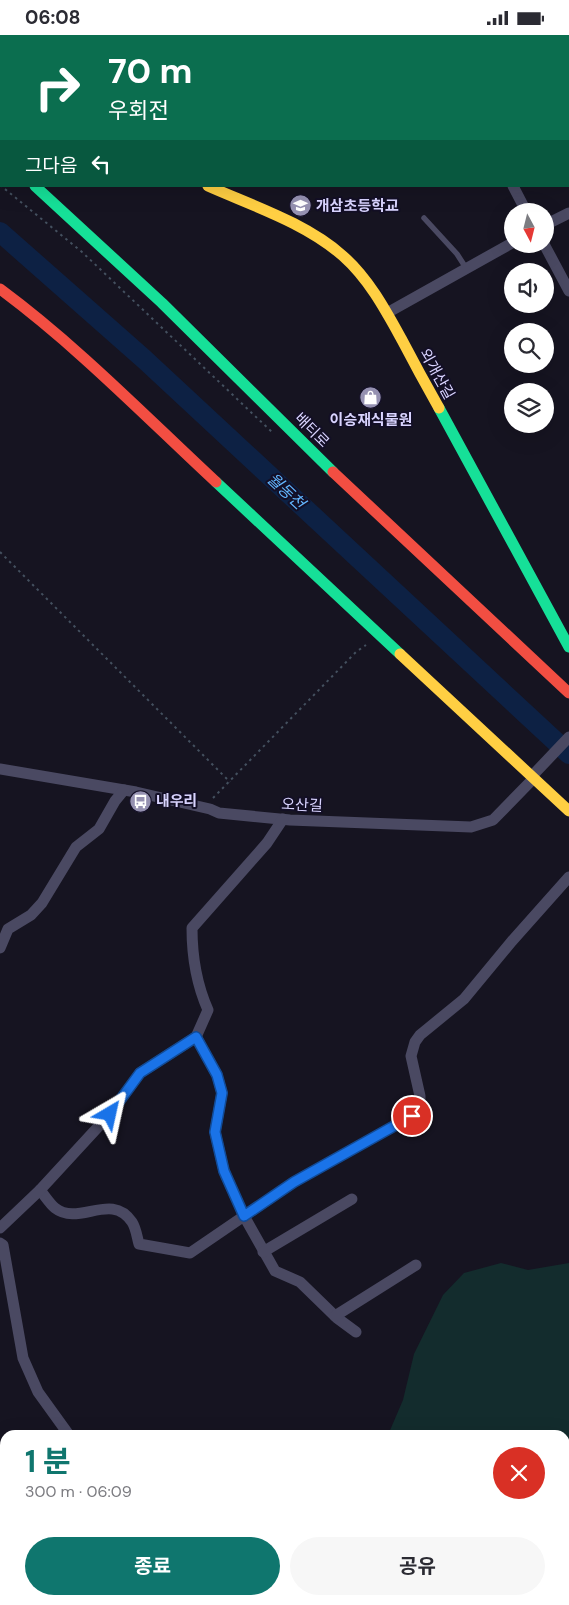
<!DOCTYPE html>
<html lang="ko">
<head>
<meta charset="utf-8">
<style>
  :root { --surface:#fff; --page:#f7f7f7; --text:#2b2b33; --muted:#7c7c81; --accent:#0f766e }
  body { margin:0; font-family:"DM Sans","Noto Sans KR",sans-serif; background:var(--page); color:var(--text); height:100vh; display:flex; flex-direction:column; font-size:19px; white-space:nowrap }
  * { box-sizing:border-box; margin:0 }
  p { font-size:16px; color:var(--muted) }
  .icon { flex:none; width:28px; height:28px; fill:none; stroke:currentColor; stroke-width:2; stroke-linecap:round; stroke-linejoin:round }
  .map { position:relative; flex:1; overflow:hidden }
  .details { position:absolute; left:0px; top:1395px; width:570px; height:175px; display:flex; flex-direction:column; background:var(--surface); border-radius:15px 15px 0 0; box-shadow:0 5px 20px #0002 }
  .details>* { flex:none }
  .top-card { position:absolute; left:0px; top:0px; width:570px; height:152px; box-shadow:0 5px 20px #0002; background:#0b6e4f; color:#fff; overflow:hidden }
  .needle { width:32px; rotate:173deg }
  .buttons { position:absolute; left:504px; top:168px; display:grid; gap:10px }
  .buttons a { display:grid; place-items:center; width:50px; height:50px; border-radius:50%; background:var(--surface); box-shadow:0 5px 20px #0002; font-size:25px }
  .pin { position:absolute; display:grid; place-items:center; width:42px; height:42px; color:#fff; margin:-21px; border:2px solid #fff; border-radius:50%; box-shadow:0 1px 5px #0007 }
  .me { position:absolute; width:55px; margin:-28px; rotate:36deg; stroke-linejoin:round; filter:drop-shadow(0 0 4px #0008) }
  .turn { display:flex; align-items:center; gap:18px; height:105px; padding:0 25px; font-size:22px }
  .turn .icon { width:65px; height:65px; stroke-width:2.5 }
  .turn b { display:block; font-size:35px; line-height:42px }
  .then { display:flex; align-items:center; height:48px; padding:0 25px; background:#0003; gap:10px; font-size:19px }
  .round { display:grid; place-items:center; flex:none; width:52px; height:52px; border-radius:26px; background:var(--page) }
  .summary { display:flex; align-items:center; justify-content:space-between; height:85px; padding:0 25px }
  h1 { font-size:30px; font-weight:700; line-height:38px; color:var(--accent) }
  .cta { display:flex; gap:10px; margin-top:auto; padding:10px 25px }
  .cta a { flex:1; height:58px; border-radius:30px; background:var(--accent); color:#fff; font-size:20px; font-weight:700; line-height:58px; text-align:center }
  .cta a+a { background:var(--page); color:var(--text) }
  .status { display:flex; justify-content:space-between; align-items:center; height:35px; padding:0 25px; background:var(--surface); direction:ltr }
  .status svg { height:14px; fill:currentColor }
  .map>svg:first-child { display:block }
</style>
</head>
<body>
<div class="status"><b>06:08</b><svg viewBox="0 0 49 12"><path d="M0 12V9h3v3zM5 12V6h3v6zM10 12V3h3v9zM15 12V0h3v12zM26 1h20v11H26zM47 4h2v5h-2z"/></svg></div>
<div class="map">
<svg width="569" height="1570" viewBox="0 0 569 1570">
  <rect width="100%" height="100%" fill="#161421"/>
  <g fill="#132c2d">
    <path d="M501 1228 528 1235 569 1228V1570H548L543 1565H565V1400H388L403 1365 414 1319 443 1260 464 1238Z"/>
    <path d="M127 1565H188L192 1570H129Z"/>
    <path d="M302 1565H400L397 1570H298Z"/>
  </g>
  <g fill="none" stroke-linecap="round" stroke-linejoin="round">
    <path stroke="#0d2144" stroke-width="20" d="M0 197 144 324 569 719"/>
    <g stroke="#44505f" stroke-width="2" stroke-dasharray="2.5 4" stroke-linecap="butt">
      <path d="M0 150 82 217 274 399"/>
      <path d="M0 517 230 747"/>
      <path d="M213 763 356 617 366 610"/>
    </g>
    <path stroke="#4a4962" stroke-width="5.5" d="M424 183 457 219 466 233"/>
    <g stroke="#4a4962" stroke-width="11">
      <path d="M432 0 433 1"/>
      <path d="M0 5H1"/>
      <path d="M513 151 526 176"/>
      <path d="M545 190 569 178"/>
      <path d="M544 209 569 256"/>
      <path d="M387 278 512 208"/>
      <path d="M0 734 136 757 210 774 219 778 290 785 471 792 493 785 533 744V740L569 702"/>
      <path d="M0 913 8 894 31 880 42 868 76 812 99 794 115 766 124 755"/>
      <path d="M196 1002 217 1040 222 1058 215 1097 224 1136 244 1181 275 1236 300 1247 337 1283 356 1297"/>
      <path d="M40 1155C45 1161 50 1169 55 1173 79 1192 111 1156 132 1187 136 1193 137 1202 139 1209L190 1218 294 1147 412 1081 420 1070V1061L411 1021 415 1007 420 1000 464 964 512 906 569 842"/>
      <path d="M0 1193 40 1155 110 1079 140 1038 196 1002 208 975C196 948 192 922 192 893L267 808 283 784"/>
      <path d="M0 1208 3 1210 23 1323 38 1357 69 1400"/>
      <path d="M263 1217 352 1164"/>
      <path d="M335 1281 416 1230"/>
      <path d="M0 1421 5 1424"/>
      <path d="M115 1565 120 1570"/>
    </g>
    <g stroke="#16e098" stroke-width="11">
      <path d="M0 79 1 78"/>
      <path d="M35 151 162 268 333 437"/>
      <path d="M439 373 569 612"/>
      <path d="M216 447 400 619"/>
    </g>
    <g stroke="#ffcf43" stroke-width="11">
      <path d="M85 1 87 0"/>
      <path d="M0 119 1 120"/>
      <path d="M208 151C253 171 306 188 343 221 369 244 386 276 402 305 414 328 426 350 439 373"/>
      <path d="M400 619 569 776"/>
    </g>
    <g stroke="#f24e42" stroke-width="11">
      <path d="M0 254C77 311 145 381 216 447"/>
      <path d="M333 437 569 658"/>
    </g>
  </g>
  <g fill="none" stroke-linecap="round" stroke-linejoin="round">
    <defs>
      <path id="route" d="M110 1079 140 1038 196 1002 217 1040 222 1058 215 1097 224 1136 244 1181 294 1147 412 1081"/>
    </defs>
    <use href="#route" stroke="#114b97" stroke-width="12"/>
    <use href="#route" stroke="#1a73e8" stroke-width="9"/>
  </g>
  <defs>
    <symbol id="school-disc" viewBox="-11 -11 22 22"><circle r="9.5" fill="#9591b1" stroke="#130f26"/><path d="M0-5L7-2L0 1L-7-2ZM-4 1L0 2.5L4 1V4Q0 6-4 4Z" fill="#fff"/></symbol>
    <symbol id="shop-disc" viewBox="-11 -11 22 22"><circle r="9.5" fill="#9591b1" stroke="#130f26"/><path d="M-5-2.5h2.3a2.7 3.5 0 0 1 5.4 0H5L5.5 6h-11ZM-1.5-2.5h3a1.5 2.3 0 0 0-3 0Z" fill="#fff"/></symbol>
    <symbol id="bus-disc" viewBox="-11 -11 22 22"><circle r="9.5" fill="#9591b1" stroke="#130f26"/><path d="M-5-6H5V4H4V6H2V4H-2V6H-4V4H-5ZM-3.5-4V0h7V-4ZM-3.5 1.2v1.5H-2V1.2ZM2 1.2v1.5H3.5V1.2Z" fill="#fff"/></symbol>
  </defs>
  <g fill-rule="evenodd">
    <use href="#school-disc" x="288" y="158" width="25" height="25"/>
    <use href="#shop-disc" x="358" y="350" width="25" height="25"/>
    <use href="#bus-disc" x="128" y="754" width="25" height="25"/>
  </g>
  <g text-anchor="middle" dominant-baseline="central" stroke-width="4" stroke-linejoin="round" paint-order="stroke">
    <g font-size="15" font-weight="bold" fill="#d9d4ff" stroke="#130f26" text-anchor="start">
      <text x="316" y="171">개삼초등학교</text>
      <text x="371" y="385" text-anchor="middle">이승재식물원</text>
      <text x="156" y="766">내우리</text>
    </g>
    <g font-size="15" fill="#d9d4ff" stroke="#130f26">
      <text transform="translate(437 339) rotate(61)">외개산길</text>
      <text transform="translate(312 395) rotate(45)">배티로</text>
      <text transform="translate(302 770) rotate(3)">오산길</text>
    </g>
    <g font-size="16" font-style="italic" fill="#62b6ff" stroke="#130f26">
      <text transform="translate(286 456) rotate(43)">월동천</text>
    </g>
  </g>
</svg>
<div class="buttons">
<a><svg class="needle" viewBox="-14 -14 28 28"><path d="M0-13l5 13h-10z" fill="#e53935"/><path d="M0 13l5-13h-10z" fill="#7c7c81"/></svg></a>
<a><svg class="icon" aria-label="sound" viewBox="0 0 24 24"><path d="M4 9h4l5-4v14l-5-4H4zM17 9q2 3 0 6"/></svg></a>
<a><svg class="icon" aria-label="search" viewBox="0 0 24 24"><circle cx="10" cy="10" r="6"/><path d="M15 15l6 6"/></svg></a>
<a><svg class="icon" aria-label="layers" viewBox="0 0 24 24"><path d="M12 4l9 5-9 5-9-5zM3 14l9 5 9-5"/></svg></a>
</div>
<div class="pin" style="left:412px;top:1081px;background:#d93025"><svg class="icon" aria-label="arrive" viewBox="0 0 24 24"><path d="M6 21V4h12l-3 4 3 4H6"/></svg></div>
<svg class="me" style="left:110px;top:1079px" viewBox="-20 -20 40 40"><path d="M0-17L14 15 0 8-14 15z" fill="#1a73e8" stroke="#fff" stroke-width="4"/></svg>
<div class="top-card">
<div class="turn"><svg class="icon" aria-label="right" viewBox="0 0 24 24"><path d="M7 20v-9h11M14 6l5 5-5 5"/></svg><div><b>70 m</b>우회전</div></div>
<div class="then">그다음<svg class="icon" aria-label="left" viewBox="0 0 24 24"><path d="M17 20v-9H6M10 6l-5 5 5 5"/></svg></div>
</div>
<section class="details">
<div class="summary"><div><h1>1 분</h1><p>300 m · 06:09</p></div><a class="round" style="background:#d93025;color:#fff"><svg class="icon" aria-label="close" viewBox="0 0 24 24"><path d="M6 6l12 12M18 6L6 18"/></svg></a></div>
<div class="cta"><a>종료</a><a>공유</a></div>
</section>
</div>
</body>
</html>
